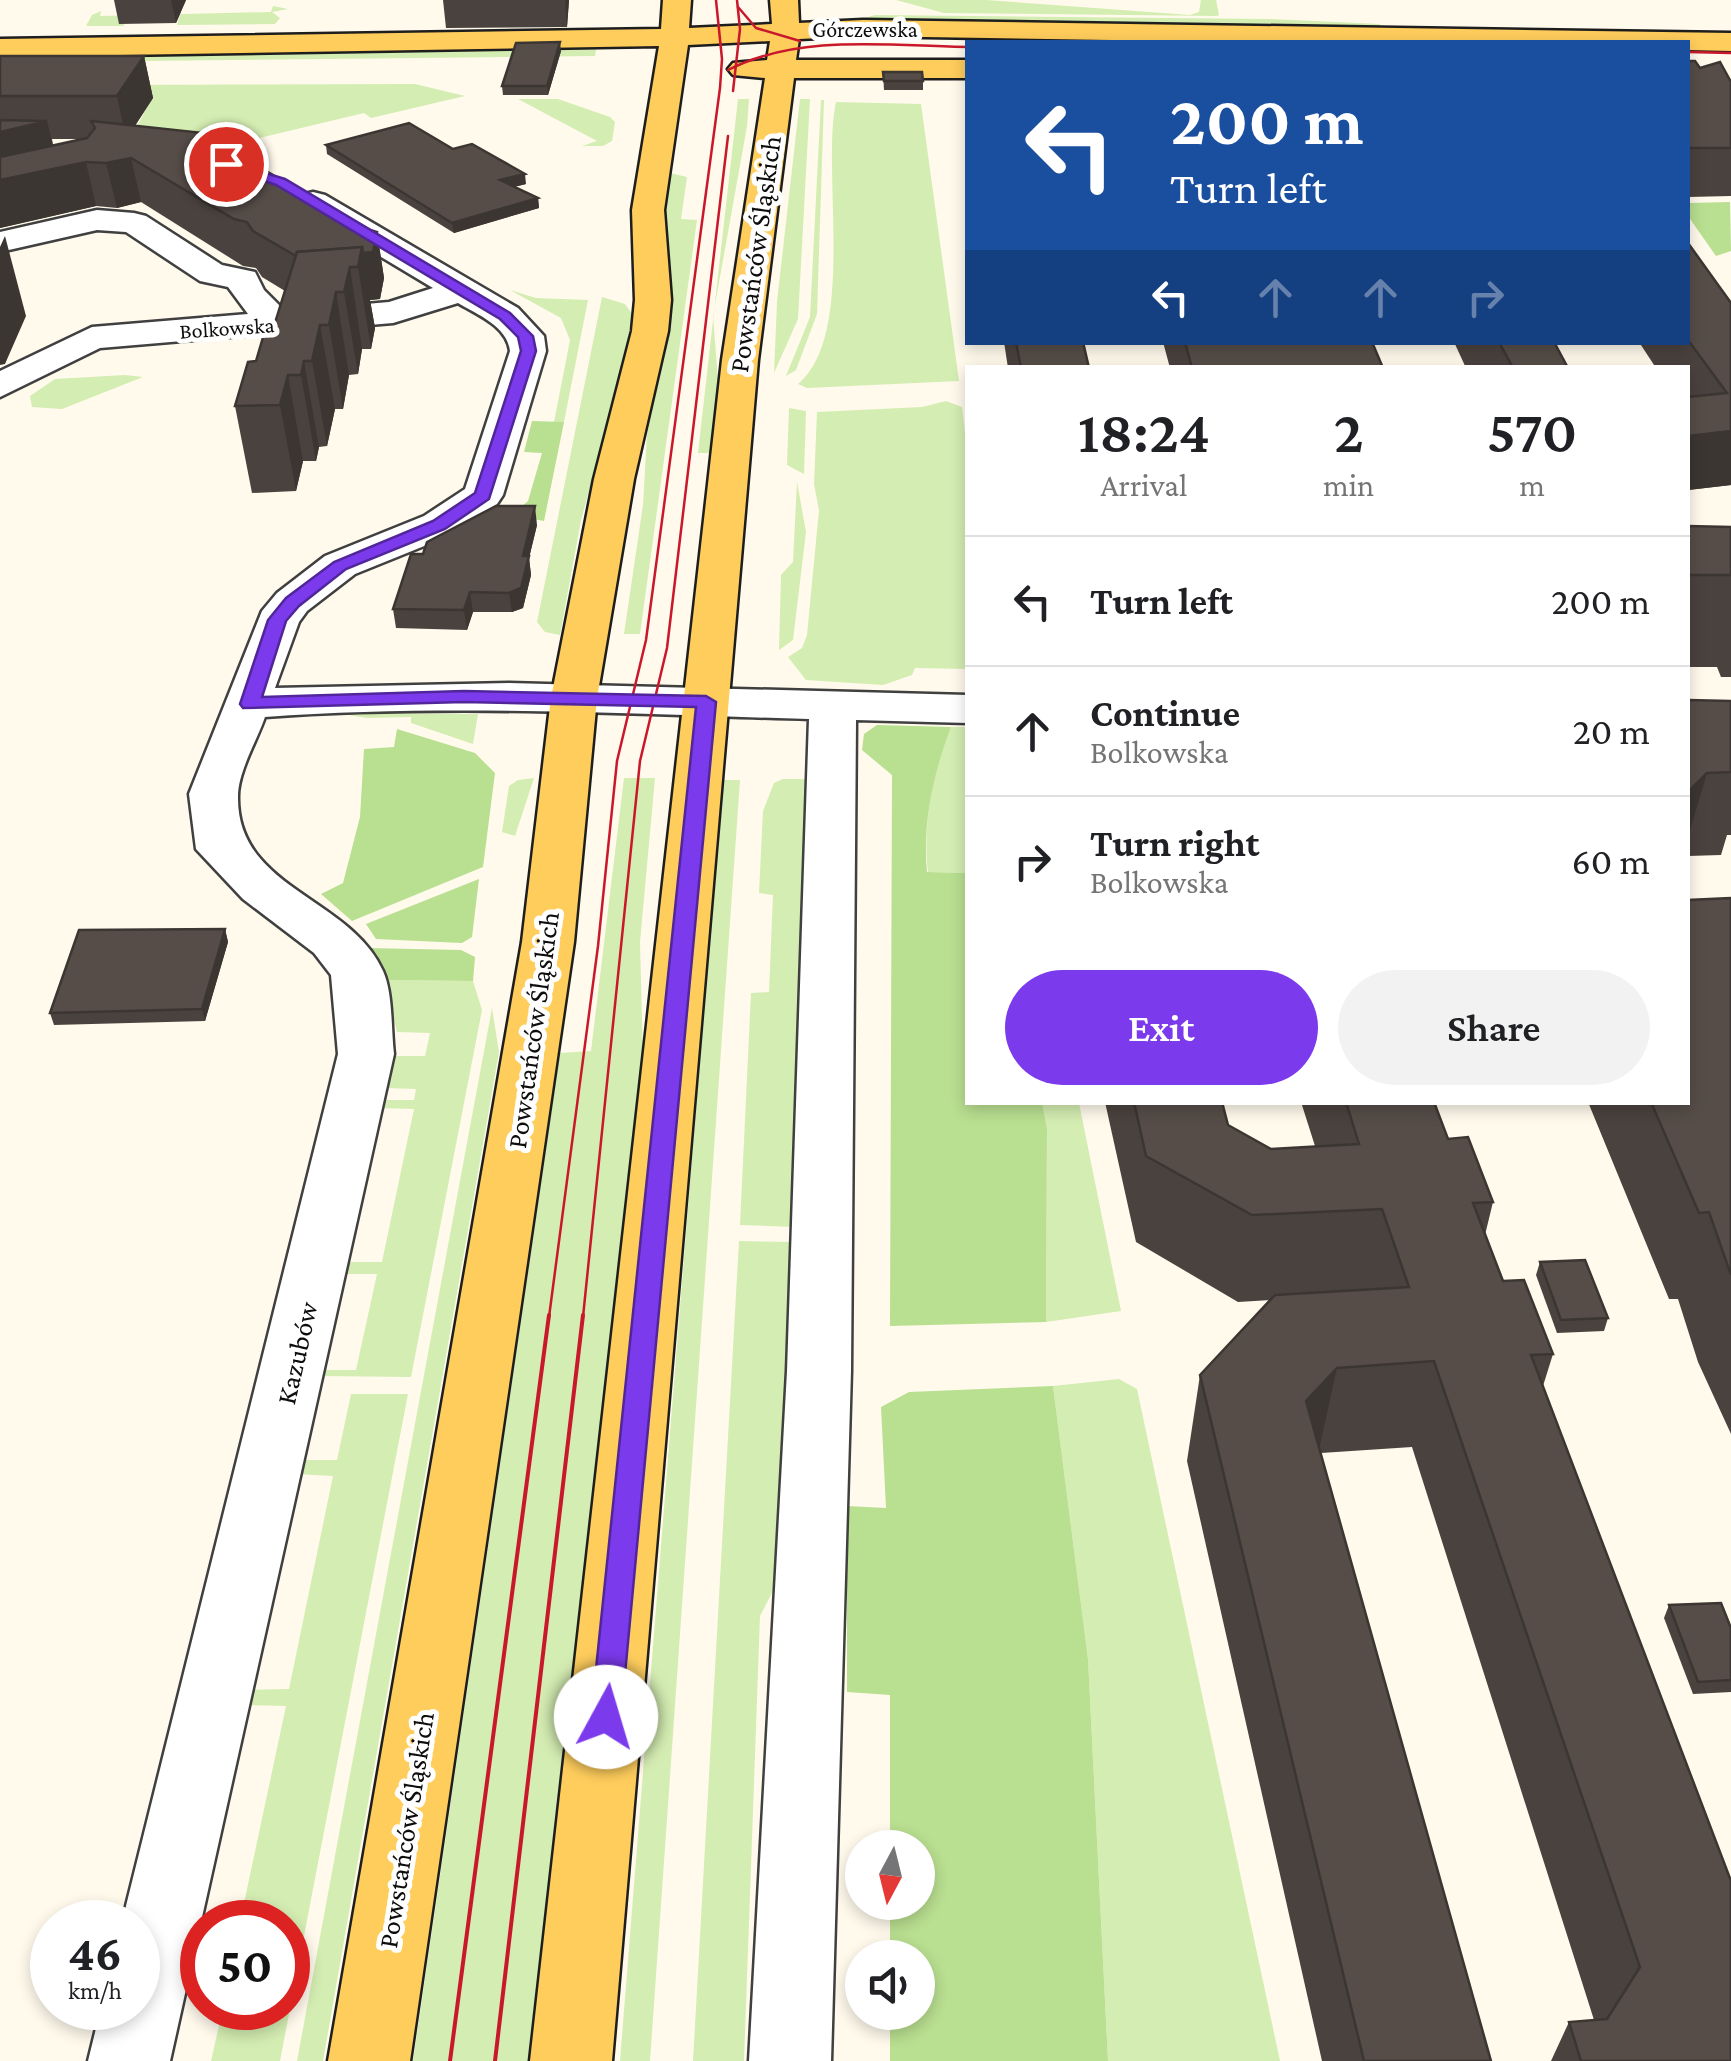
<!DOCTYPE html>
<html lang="en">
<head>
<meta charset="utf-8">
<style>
  :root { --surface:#fff; --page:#f2f2f2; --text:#202124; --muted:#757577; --line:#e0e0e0; --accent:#7c3aed }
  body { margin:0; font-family:"Crimson Pro",serif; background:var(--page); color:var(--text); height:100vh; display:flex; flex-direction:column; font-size:38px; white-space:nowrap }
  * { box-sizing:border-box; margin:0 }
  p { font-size:32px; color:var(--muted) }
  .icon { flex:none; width:55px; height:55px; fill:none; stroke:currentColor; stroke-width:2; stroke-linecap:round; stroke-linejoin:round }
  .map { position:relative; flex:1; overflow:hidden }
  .sheet { position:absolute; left:965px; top:365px; width:725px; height:740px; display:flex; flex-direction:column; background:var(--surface); border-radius:0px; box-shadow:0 5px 15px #0003 }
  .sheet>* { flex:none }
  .guide { position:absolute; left:965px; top:40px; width:725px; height:305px; border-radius:0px; box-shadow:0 5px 15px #0003; background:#1a4fa0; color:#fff; overflow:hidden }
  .needle { width:65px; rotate:187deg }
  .tools { position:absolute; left:845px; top:1830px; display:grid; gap:20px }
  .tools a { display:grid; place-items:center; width:90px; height:90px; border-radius:50%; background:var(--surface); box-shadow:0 5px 15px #0003; font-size:50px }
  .speed { position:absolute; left:30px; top:1900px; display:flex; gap:20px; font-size:50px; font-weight:700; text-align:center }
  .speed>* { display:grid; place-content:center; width:130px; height:130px; border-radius:50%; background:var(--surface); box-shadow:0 5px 15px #0003; line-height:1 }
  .speed small { font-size:25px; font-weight:400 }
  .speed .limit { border:15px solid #d22; background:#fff; color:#111 }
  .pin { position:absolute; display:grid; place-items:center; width:85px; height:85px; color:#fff; margin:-42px; border:5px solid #fff; border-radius:50%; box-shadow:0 2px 10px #0007 }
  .me { position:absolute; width:110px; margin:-55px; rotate:6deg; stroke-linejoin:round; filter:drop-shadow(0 0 8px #0008) }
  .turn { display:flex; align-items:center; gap:35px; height:210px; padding:0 40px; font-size:45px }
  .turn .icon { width:130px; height:130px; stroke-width:2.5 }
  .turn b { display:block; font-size:70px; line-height:85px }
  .lanes { display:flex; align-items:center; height:95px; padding:0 40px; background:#0003; justify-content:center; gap:50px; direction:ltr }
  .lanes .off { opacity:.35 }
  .eta { display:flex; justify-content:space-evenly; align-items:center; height:170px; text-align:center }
  .eta b { font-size:60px; font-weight:600; line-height:70px }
  .primary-button { display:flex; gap:20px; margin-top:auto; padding:20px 40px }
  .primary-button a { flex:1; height:115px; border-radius:60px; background:var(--accent); color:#fff; font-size:40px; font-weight:600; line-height:115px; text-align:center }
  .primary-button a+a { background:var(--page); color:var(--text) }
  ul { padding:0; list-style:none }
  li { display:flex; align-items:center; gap:30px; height:130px; padding:0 40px; border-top:2px solid var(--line) }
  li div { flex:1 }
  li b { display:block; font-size:38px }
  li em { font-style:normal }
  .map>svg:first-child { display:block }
</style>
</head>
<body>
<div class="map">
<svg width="1731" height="2061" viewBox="0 0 1731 2061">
  <rect width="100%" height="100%" fill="#fffaec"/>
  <g fill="#d4edb2">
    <path d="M896 0H986L1190 15 1199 12 1201 0H1216L1219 15 1217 16 944 13Z"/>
    <path d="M273 6 288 9 272 12 280 18 275 24 177 25 180 15 133 16 123 26H86L92 15 101 11 100 16 271 12Z"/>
    <path d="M875 15 1270 19 1380 24 1382 30 854 21Z"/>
    <path d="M597 45 595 56 142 61 0 55Z"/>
    <path d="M415 84 465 96 371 118 364 113 200 152 132 136 152 98 68 85Z"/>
    <path d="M518 99H558L610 117 615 122 612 141 603 146H582L597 141Z"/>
    <path d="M738 99H749L747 126 713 316 718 380 711 453H698Z"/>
    <path d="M800 99H810L798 319 774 373 777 302Z"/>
    <path d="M821 100H824L817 314 796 370 786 376 810 317Z"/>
    <path d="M836 102 921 104 959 381 807 388 798 384C857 335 821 172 836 102Z"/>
    <path d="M670 173 687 177 681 219 697 220 640 634H624L643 505 647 435 667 333 664 220Z"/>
    <path d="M510 290 536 298 588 300 564 422H554L570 340 561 318Z"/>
    <path d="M602 297 625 304 632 314 624 362 581 520 560 635 545 632 537 622Z"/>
    <path d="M125 375 143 377 62 409 32 407 30 396 55 379Z"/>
    <path d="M946 401 962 407 968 459 967 669 915 668 912 675 883 685 806 680 788 657 802 648 807 635 819 510 814 484 817 412 922 407Z"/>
    <path d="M789 408 806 411 804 474 787 465Z"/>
    <path d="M797 482 806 532 793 640 779 650 781 575 793 562Z"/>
    <path d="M336 713 478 714 473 744 411 723V717L367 718Z"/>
    <path d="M951 727H967V873L928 872C922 824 933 772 951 727Z"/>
    <path d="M534 778 515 836 502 832 509 786 518 780Z"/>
    <path d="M624 778H655L640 942 643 1057 532 2061H413L560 1053 591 1051Z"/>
    <path d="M783 779H812L795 1227 740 1225 751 993 769 992 773 895 759 893 763 811 774 783Z"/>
    <path d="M722 780H740L650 2061H620Z"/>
    <path d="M385 980 473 981 482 1010 411 1377 320 1376V1370H356L377 1274H342L345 1262H382L414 1109 379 1108 381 1100H414L416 1089 385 1088 391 1056H425L430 1033 397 1032Z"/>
    <path d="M492 1008 499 1052 323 2061H297Z"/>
    <path d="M1042 1103H1079L1121 1311 1046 1322 1047 1128Z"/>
    <path d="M739 1241 793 1242 775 1587 760 1616 744 2061H693Z"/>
    <path d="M1119 1379 1137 1389 1280 2061H1108L1088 1659 1053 1386Z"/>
    <path d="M351 1394H408L280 2061H211L223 2008H288V1922H240L286 1706 245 1705 248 1690 289 1689 333 1476 295 1474 299 1460H337Z"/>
  </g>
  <g fill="#b9df90">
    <path d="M1730 202 1731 251 1716 256 1688 216V203Z"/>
    <path d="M532 421 564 422 544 521 512 515 528 501 542 453 524 452Z"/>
    <path d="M877 725 951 727C934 772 922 823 927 872L967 873 968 1102 1042 1103 1047 1128 1046 1322 890 1326 892 775 862 750 864 734Z"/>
    <path d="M397 729 475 753 495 773 483 867 352 921 321 894 343 883 360 817 364 749 394 747Z"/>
    <path d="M479 879 472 937 462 943 376 939 366 924Z"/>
    <path d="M368 948 461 950 475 957 473 981 385 980Z"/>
    <path d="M1053 1386 1088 1659 1108 2061H890V2013L918 2012V1958L890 1957V1903L918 1902V1848L890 1847V1695L847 1692V1506L886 1508 881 1407 909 1392Z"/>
  </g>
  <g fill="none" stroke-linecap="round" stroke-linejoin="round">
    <defs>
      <path id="minor" d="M313 192 325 195 518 308 544 336 546 351 503 495 497 504 454 534 355 574 307 611 299 622 275 688 509 683 968 695V723L856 720 851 1371 831 2061H749L787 1371 809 719C628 714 446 704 265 717 257 740 238 772 238 796 236 889 350 897 383 971 393 993 391 1029 394 1054L170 2061H88L101 2008H138V1922H122L338 1054 331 975 314 953 243 899 196 849 189 794 262 611 277 593 325 556 424 516 465 489 510 351C507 326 478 315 458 303L393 323 100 348 0 397V371L92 327 248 314 228 287 200 281 126 232 97 230 0 252V232L97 210 134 213 146 216 222 265 255 272 264 290 285 311 389 302 433 288 301 209 297 202 301 195Z"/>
      <path id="major" d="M663 0H691L689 28 772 24 770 0H798L799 23 863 20 1731 33V51L1688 50V42H1238L863 36 799 39 796 60H968V78H794L758 360 612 2061H530L722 360 765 78 733 75 728 69 733 63 767 60 770 41 688 45 664 210 671 300 668 331 634 479 597 698 574 942 410 2061H328L522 942 551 698 594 479 632 331 635 300 632 210 659 46 0 57V39L661 29Z"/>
    </defs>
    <use href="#minor" stroke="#404040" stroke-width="5"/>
    <use href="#major" stroke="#1e1e1e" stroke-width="5"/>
    <use href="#minor" fill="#fff" fill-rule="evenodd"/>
    <use href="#major" fill="#ffcd5c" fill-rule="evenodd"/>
    <g stroke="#c9182b" stroke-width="2.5">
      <path d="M738 7 756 28 800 41"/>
      <path d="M1688 52 1731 53"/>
      <path d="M728 70C800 33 890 46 968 47"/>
      <path d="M733 91 740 29 737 0"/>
      <path d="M549 1317 598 946 617 761 646 640 720 88 722 59 716 0"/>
      <path d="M583 1317 640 761 667 648 728 136"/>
    </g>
    <g stroke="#c9182b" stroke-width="4">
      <path d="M450 2061 549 1315"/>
      <path d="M495 2061 583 1315"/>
    </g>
  </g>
  <g fill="#4a423e" fill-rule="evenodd">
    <path d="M114 0H186L176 23 119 24Z"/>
    <path d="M443 0H569L567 27 446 28Z"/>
    <path d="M561 51 548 95H503L502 86Z"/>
    <path d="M0 56H144L153 98 135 126 213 134 215 141 364 228 377 232 384 278 380 299 370 300 375 328 371 349H362L358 374 349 375 343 409H335L327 446 319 447 316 461H303L296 491 252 493 235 406 274 326 285 291 262 277 256 268 243 266 141 202 117 208 96 206 0 228ZM52 139H83L53 146Z"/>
    <path d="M1688 61 1731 82V196L1688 197Z"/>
    <path d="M883 72 923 81V90H884Z"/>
    <path d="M326 145 453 149 526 184 514 187 538 198 539 208 454 233 327 154Z"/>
    <path d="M1688 243 1731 303V485L1688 490V368H1656L1639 342H1688Z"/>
    <path d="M1004 342H1083L1089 368H1008Z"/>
    <path d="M1163 342H1372L1383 368H1170Z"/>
    <path d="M1454 342H1554L1568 368H1466Z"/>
    <path d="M537 525 529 558 531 575 523 608 512 612H473L467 630 396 628 393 609 423 554Z"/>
    <path d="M1688 526 1731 527V677H1721L1717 667H1688Z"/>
    <path d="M1688 700 1731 701V835H1727L1721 855 1688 856Z"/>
    <path d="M1731 898V1434L1698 1362 1678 1299H1669L1588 1102H1688Z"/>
    <path d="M225 929 228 942 205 1021 54 1025 50 1013Z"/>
    <path d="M1105 1102H1222L1228 1125 1271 1149 1315 1146 1301 1102H1434L1448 1139 1493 1202 1485 1235 1503 1281 1553 1354 1543 1386 1731 2061H1551L1569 2022 1594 2020 1412 1447 1321 1453 1491 2061H1322L1187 1461 1200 1375 1271 1300 1238 1302 1136 1242Z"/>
    <path d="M1540 1262 1608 1318 1604 1331 1557 1333 1536 1275Z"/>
    <path d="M1669 1605 1731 1628V1692L1693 1694 1664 1618Z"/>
  </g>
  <g fill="#3c3632">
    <path d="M171 0H186L176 23Z"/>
    <path d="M565 0H569L567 27Z"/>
    <path d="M560 42 561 51 548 95 547 86Z"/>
    <path d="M144 56 153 98 126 139 117 96Z"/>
    <path d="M47 121 58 165 0 179V132Z"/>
    <path d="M131 158 141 202 117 208 106 163Z"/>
    <path d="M86 162 96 206 0 228V180Z"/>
    <path d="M525 174 526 184 501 190 500 180Z"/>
    <path d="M538 198 539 208 454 233 452 223Z"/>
    <path d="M377 232 384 278 380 299 370 300 375 328 371 349 358 267H350L362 349 358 374 344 292H336L349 375 343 409 329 325 308 305Z"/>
    <path d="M5 236 26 316 5 364 0 365V247Z"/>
    <path d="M320 325 335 409 327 446 312 361Z"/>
    <path d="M304 361 319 447 316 461 301 375Z"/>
    <path d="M288 375 303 461 296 491 280 405Z"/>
    <path d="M1731 431V485L1688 490V436Z"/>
    <path d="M535 506 537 525 529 558 531 575 523 608 512 612 509 593 523 556Z"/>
    <path d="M470 592 473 612 467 630 464 610Z"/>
    <path d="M1707 773 1688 837V792Z"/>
    <path d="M225 929 228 942 205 1021 202 1009Z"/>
    <path d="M1337 1368 1318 1454 1306 1401Z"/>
  </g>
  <g fill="#564d48" stroke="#3c3632" stroke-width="2.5">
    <path d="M560 42 547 86H502L516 43Z"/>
    <path d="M0 56H144L117 96H0Z"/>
    <path d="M1688 61H1695L1700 68 1720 62 1731 82V148H1688Z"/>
    <path d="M883 72H922L923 81H884Z"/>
    <path d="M0 120 47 121 0 132Z"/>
    <path d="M91 121 213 134V140L364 228 377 232 373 252 363 253 362 247 297 252 296 256 253 231 247 222 234 219 131 158 106 163 86 162 0 180V157L87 138 95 128Z"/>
    <path d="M409 123 453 149 472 144 525 174 500 180 538 198 452 223 326 145Z"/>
    <path d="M1688 243 1731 303V431L1688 436V397L1727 393 1688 340Z"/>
    <path d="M362 247 358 267H350L344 292H336L329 325H320L312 361H304L301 375H288L280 405 235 406 248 362 256 361 264 334 274 326 297 252Z"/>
    <path d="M1016 342H1083L1089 368H1021Z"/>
    <path d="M1185 342H1372L1383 368H1192Z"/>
    <path d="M1499 342H1554L1568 368H1513Z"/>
    <path d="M496 506H535L523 556H529L521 588 509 593 470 592 464 610 393 609 411 554H423L427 542Z"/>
    <path d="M1688 526 1731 527V575H1688Z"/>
    <path d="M1688 700 1731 701V772L1707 773 1688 792Z"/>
    <path d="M1731 898V1275L1709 1212 1699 1213 1651 1102H1688V900Z"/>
    <path d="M225 929 202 1009 50 1013 79 930Z"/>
    <path d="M1134 1102H1222L1228 1125 1271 1149 1359 1144 1346 1102H1434L1448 1139 1468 1137 1493 1202 1473 1203 1503 1281 1524 1280 1553 1354 1531 1355 1731 1881V2061H1581L1569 2022 1607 2019 1640 1967 1434 1361 1337 1368 1306 1401 1491 2061H1364L1200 1375 1275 1295 1409 1287 1382 1209 1252 1215 1146 1156Z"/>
    <path d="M1585 1260 1608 1318 1561 1320 1540 1262Z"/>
    <path d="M1721 1603 1731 1628V1680L1698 1682 1669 1605Z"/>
  </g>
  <path fill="#7c3aed" stroke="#51269a" stroke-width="2.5" d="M226 161 285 179 510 313 533 336 536 351 489 499 445 529 346 569 299 606 286 621 262 697 464 691 706 696 716 702 621 1717 617 1727 606 1731 595 1727 591 1717 696 707 464 702 243 708 240 704 268 620 286 598 334 562 433 521 475 493 521 351 518 337 500 319 276 185 222 167V162Z"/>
  <g text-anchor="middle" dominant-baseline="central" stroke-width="10" stroke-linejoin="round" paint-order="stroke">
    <g font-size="22" fill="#0d0d0d" stroke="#fff">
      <text x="865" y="29">Górczewska</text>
      <text transform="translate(227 328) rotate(-4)">Bolkowska</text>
    </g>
    <g font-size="28" fill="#0d0d0d" stroke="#fff">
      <text transform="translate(755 254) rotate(-82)">Powstańców Śląskich</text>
      <text transform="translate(533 1030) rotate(-82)">Powstańców Śląskich</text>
      <text transform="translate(297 1353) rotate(-77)">Kazubów</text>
      <text transform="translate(406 1830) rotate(-81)">Powstańców Śląskich</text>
    </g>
  </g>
</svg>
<div class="tools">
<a><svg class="needle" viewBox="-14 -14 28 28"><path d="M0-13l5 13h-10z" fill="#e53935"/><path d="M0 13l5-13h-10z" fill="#757577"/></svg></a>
<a><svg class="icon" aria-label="sound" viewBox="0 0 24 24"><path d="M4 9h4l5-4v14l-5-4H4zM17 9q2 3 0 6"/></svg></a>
</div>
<div class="speed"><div>46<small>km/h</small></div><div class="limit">50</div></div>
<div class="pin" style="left:226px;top:164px;background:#d93025"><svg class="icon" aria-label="arrive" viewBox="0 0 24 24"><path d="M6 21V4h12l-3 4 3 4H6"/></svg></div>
<svg class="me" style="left:606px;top:1717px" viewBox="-20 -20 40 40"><circle r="19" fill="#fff"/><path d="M0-13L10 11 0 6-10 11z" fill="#7c3aed"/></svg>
<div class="guide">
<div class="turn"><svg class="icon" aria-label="left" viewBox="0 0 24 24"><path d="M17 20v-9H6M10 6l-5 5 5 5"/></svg><div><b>200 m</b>Turn left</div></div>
<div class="lanes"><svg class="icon" aria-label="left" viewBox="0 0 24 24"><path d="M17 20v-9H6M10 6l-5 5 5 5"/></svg><svg class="icon off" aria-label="ahead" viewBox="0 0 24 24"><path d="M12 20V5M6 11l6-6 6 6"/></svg><svg class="icon off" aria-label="ahead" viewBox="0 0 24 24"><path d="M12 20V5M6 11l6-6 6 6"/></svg><svg class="icon off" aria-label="right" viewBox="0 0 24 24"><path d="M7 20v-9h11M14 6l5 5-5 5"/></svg></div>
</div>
<section class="sheet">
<div class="eta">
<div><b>18:24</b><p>Arrival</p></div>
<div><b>2</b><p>min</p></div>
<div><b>570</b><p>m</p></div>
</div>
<ul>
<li><svg class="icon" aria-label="left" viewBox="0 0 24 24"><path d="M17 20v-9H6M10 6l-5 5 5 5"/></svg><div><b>Turn left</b></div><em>200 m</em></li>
<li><svg class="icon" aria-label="ahead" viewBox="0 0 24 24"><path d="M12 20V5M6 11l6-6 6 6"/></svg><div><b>Continue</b><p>Bolkowska</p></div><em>20 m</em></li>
<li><svg class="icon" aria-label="right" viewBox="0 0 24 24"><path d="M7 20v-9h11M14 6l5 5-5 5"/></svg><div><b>Turn right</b><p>Bolkowska</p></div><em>60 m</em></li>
</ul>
<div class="primary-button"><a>Exit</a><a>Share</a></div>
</section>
</div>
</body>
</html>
